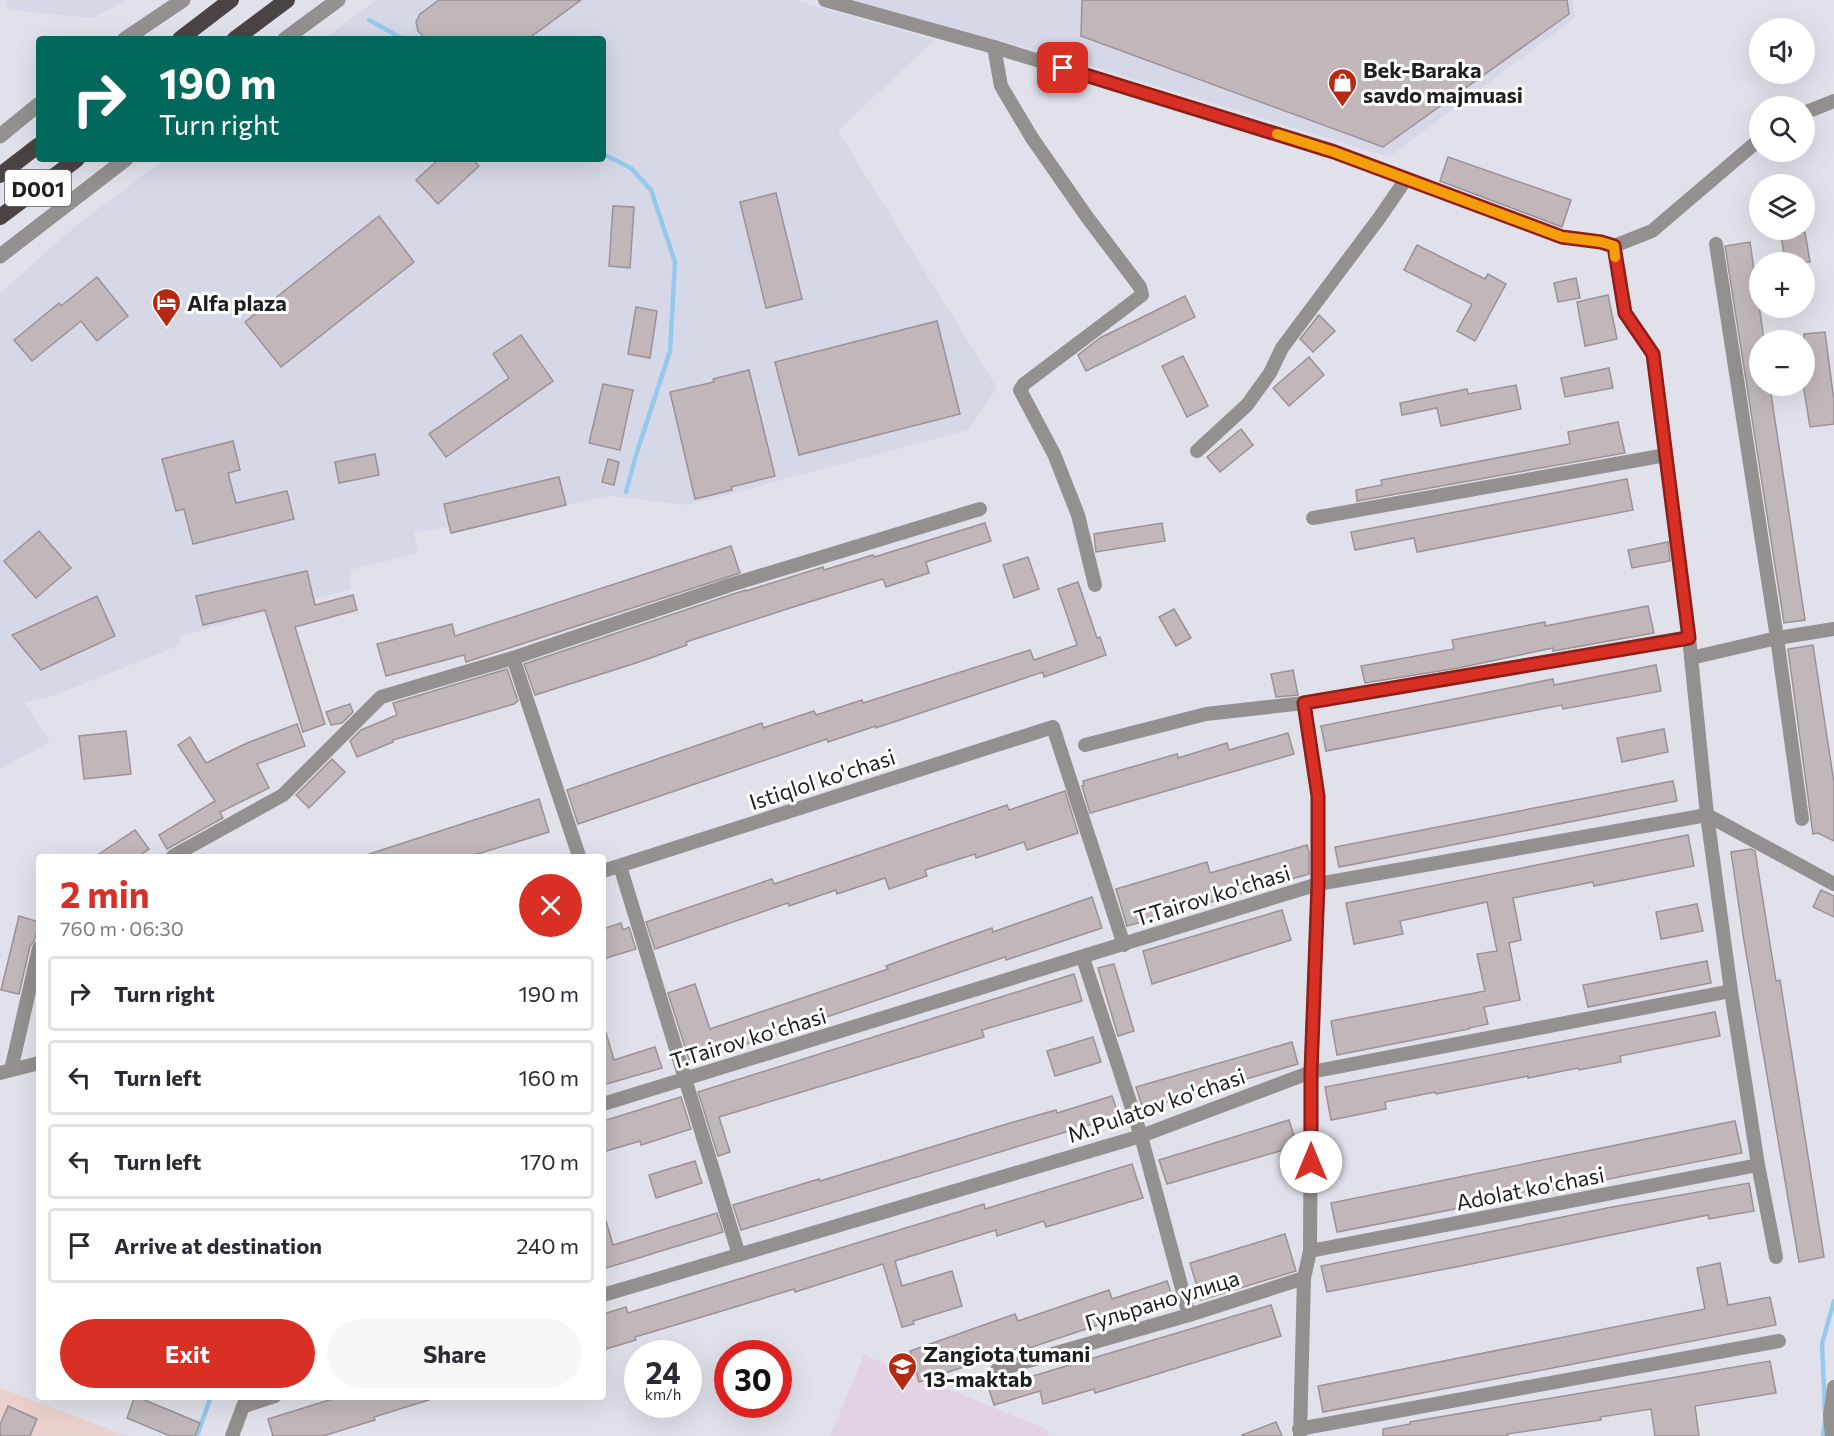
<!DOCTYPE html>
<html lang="en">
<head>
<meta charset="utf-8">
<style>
  :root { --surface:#fff; --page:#f7f7f7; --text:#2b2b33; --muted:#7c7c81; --line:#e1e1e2; --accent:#d93025 }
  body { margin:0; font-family:Commissioner,sans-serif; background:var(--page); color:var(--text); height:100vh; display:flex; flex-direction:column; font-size:22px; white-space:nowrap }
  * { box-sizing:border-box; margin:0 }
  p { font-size:20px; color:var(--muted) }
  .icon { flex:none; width:33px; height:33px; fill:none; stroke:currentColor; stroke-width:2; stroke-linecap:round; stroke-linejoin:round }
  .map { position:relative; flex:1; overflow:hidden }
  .drawer { position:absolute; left:36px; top:854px; width:570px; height:546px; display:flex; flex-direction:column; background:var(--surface); border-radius:6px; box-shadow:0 6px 24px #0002 }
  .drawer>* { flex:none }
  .top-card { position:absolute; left:36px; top:36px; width:570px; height:126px; border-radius:6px; box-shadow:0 6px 24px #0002; background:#00695c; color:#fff; overflow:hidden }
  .controls { position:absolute; left:1749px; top:18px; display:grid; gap:12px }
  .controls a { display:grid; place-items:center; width:66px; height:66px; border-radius:50%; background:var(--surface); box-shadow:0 6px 24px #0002; font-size:30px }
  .speed { position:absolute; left:624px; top:1340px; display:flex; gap:12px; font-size:30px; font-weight:700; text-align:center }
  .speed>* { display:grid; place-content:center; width:78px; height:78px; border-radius:50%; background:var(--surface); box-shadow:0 6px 24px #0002; line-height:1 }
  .speed small { font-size:15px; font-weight:400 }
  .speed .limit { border:9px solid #d22; background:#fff; color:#111 }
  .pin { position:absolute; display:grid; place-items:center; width:51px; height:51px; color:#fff; margin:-26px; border-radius:12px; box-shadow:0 3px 9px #0006 }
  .me { position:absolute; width:66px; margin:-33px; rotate:0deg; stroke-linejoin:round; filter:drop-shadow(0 0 4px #0008) }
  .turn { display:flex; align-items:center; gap:21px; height:126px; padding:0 24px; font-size:27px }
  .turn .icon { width:78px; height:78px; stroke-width:2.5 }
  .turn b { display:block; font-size:42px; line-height:51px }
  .round { display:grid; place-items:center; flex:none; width:63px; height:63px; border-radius:32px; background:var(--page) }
  .overview { display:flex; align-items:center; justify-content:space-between; height:102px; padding:0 24px }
  h1 { font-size:36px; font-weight:700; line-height:45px; color:var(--accent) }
  .action { display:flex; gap:12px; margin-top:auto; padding:12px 24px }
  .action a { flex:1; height:69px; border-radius:36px; background:var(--accent); color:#fff; font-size:24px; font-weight:700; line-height:69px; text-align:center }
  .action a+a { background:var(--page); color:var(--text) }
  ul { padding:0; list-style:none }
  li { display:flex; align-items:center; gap:18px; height:75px; margin:0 12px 9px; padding:0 12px; border:3px solid var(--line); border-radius:6px }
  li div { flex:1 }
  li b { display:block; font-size:22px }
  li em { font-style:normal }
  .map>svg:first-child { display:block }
</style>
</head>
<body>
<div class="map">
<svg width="1834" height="1436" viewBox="0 0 1834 1436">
  <rect width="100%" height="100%" fill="#e0e1ea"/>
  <g fill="#d6d7e7">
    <path d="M6 0H126L93 18 8 10Z"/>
    <path d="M376 0H794L934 40 838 131 997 388 968 430 688 505 612 496 414 533 418 553 350 570 351 589 180 636V645L55 695 25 703 50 742 0 769V293L77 225 165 159H603V39H324Z"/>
    <path d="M847 0H1572L1575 18 1389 157 1068 59Z"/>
  </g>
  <path fill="#e2d2e4" d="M864 1355 1046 1429 1049 1436H830Z"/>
  <path fill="#ebd1cd" d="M0 1388 127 1436H0Z"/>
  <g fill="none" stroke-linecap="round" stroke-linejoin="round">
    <g stroke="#95c9ed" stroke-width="4.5">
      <path d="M369 20 403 39"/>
      <path d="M603 154 631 168 651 190 675 262 670 351 636 455 626 492"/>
      <path d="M1825 1413 1822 1344 1834 1301"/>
      <path d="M197 1436 211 1396"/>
      <path d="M1823 1436 1825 1421"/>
    </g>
  </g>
  <g fill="#c1b7bb" stroke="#9b9296" stroke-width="1.5">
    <path d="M439 0H581L528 39H426L418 31 416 22 420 14Z"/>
    <path d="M1082 0H1567L1569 14 1383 147 1081 36Z"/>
    <path d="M1448 157 1571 200 1562 227 1440 181Z"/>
    <path d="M439 159H472L479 166 438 204 416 180Z"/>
    <path d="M776 193 802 299 766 308 740 202Z"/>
    <path d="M613 206 634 207 630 268 609 266Z"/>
    <path d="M379 216 414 262 281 367 245 322Z"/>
    <path d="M1805 232 1810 262H1785L1781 235Z"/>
    <path d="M1750 242 1764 340H1760V388L1770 387 1805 620 1784 623 1725 246Z"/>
    <path d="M1417 245 1485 279 1488 274 1506 284 1475 341 1457 331 1472 304 1404 270Z"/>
    <path d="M97 277 128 316 97 341 81 321 32 361 14 340 59 303 61 306Z"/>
    <path d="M1576 278 1580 298 1558 302 1554 283Z"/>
    <path d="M1608 295 1617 339 1585 346 1577 302Z"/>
    <path d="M1185 296 1195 317 1086 371 1078 355 1100 338Z"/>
    <path d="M636 307 657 311 650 358 628 354Z"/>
    <path d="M1319 315 1335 331 1313 352 1300 339Z"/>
    <path d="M937 321 960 414 799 455 775 362Z"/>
    <path d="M1825 332 1834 401V424L1810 427 1804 390V334Z"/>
    <path d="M521 335 553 381 446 457 429 434 509 378 493 354Z"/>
    <path d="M1183 356 1208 406 1187 417 1162 366Z"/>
    <path d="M1309 357 1324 375 1289 406 1273 388Z"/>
    <path d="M1609 368 1613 388 1565 397 1561 378Z"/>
    <path d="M749 370 775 476 731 487 732 490 695 499 670 392 714 382 713 379Z"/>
    <path d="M603 384 633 390 620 450 589 443Z"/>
    <path d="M1516 385 1521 409 1441 426 1437 408 1402 415 1400 403 1467 389 1468 394Z"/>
    <path d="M1618 422 1625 453 1357 501 1356 490 1382 485 1381 480 1570 444 1568 432Z"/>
    <path d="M1241 429 1253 445 1220 472 1207 457Z"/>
    <path d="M233 441 240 470 228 473 236 503 287 491 294 519 193 544 184 509 176 511 162 459Z"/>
    <path d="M375 454 379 475 339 483 335 462Z"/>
    <path d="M608 459 619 462 614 485 602 482Z"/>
    <path d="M559 477 566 505 451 533 444 504Z"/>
    <path d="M1627 479 1633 510 1417 552 1414 538 1355 550 1351 532Z"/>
    <path d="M985 523 991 541 926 562 929 573 886 587 883 579 787 609 686 642 687 645 636 663 535 695 524 664 733 594 746 590V591L823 567 824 570 873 555 874 557Z"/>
    <path d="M1162 523 1165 541 1096 552 1094 534Z"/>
    <path d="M39 531 71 568 36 598 4 561Z"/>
    <path d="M1668 542 1670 561 1632 568 1628 550Z"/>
    <path d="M731 546 740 573 466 662 464 655 386 676 377 644 452 624 455 636Z"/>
    <path d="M1028 557 1039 589 1014 598 1003 565Z"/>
    <path d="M307 571 315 605 353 595 357 610 295 627 325 724 303 732 265 610 203 625 196 596Z"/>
    <path d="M1078 582 1097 638 1100 637 1106 655 1044 677 1043 672 876 728V726L828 742 827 739 578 824 567 790 762 723 763 728 814 711 816 715 862 700 863 703 1030 650 1034 660 1077 645 1058 589Z"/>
    <path d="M97 596 115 636 41 670 12 635Z"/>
    <path d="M1648 606 1654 633 1553 651V648L1458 668 1365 683 1361 666 1454 649 1452 640 1545 622V626Z"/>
    <path d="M1174 609 1191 638 1176 646 1159 617Z"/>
    <path d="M1813 645 1834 783V841L1818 833 1813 834 1788 649Z"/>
    <path d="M1656 665 1661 691 1563 709 1562 705 1326 751 1321 726 1553 679 1554 685Z"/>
    <path d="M507 669 518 701 514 704 393 740V742L357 757 350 741 361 730 397 715 393 703Z"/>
    <path d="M1293 670 1298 695 1276 697 1271 674Z"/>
    <path d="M350 704 353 712 342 723 331 725 326 712Z"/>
    <path d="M297 724 305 746 257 764 269 788 220 812 223 818 167 849 159 835 215 801 178 745 190 737 206 763 247 743Z"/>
    <path d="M1664 729 1668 752 1622 762 1617 738Z"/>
    <path d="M126 731 131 774 84 779 79 736Z"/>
    <path d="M1288 733 1294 754 1090 813 1082 786 1084 785 1083 781 1177 754 1178 758 1227 743 1229 750Z"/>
    <path d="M332 759 345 772 309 808 296 795Z"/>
    <path d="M1673 781 1677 801 1339 867 1335 847Z"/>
    <path d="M1065 791 1078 833 1027 850 1024 842 976 858 975 854 925 870 927 876 889 889 885 878 837 894 836 890 789 906 788 903 655 949 646 922 772 879 774 884 1007 805 1009 810Z"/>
    <path d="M539 799 549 832 471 856H369V854Z"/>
    <path d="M135 830 149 849 139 856H96Z"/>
    <path d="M1688 835 1694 866 1594 886 1593 882 1513 898 1521 940 1509 943 1520 1000 1484 1007 1488 1024 1469 1028V1029L1337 1055 1331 1021 1485 991 1477 954 1497 951 1487 902 1400 921 1403 934 1354 944 1346 903Z"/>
    <path d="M1307 845 1309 852V874L1127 926 1116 889 1207 862 1210 873Z"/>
    <path d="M1751 849 1755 851 1776 981 1780 980 1824 1257 1799 1262 1744 941 1731 852Z"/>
    <path d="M1821 890 1834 896V917L1813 907Z"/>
    <path d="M1092 897 1102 928 1006 960 1005 957 690 1063 668 993 695 984 710 1029 888 969 886 966 952 942 992 928 993 932Z"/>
    <path d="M1697 904 1703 931 1661 939 1656 912Z"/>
    <path d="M1282 910 1291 940 1152 984 1143 951Z"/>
    <path d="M19 916 39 922 34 941 30 946 19 994 1 990Z"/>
    <path d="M621 923 623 930 629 927 636 949 603 959V929Z"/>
    <path d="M1707 961 1711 983 1588 1007 1583 985Z"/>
    <path d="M1114 964 1134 1031 1118 1036 1098 968Z"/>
    <path d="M1074 974 1082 1001 982 1030 984 1037 719 1117 730 1152 718 1156 698 1092Z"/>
    <path d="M1715 1012 1720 1036 1620 1056 1621 1062 1579 1070 1578 1068 1528 1078V1076L1436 1094 1435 1092 1385 1102 1386 1109 1331 1120 1325 1087Z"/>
    <path d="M606 1033 614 1060 655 1047 662 1068 603 1085V1034Z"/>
    <path d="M1093 1037 1101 1062 1055 1076 1047 1051Z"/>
    <path d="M1292 1042 1298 1064 1143 1109 1136 1087Z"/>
    <path d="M1112 1096 1119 1116 741 1230 733 1205 819 1179 820 1181 1010 1123 1056 1110 1057 1113Z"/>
    <path d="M681 1097 691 1129 641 1145 640 1141 603 1152V1121Z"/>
    <path d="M1289 1120 1297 1146 1167 1184 1159 1160Z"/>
    <path d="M1735 1121 1742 1153 1337 1232 1331 1203Z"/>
    <path d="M695 1161 702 1183 656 1198 649 1175Z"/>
    <path d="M1132 1164 1143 1198 1046 1227 1044 1221 997 1236 996 1230 895 1261 902 1286 952 1271 962 1306 913 1321 914 1324 902 1327 883 1264 795 1292 794 1289 702 1317 635 1337 636 1340 603 1350V1314L626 1307 628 1313 984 1204 985 1209Z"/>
    <path d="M1749 1183 1754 1211 1709 1219 1708 1215 1466 1265 1327 1292 1321 1266 1612 1207Z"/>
    <path d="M717 1213 723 1232 603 1269V1222L606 1221 613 1245Z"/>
    <path d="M1285 1234 1296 1271 1201 1300 1190 1263Z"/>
    <path d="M1720 1263 1728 1305 1770 1297 1776 1325 1323 1412 1318 1386 1705 1309 1697 1268Z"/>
    <path d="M1167 1281 1175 1303 1123 1321 1122 1317 1029 1348 1028 1345 919 1382 910 1351 1015 1314 1018 1321 1109 1290 1112 1299Z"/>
    <path d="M1271 1305 1281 1336 1095 1393 1094 1389 1043 1404 1040 1391 994 1405 989 1389Z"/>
    <path d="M1770 1361 1776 1393 1695 1406 1699 1436H1655L1651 1409 1600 1417 1601 1420 1507 1434 1508 1436H1383V1429L1410 1424V1422Z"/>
    <path d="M135 1396 200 1423 195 1436H170L127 1418Z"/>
    <path d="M342 1396H429V1400L374 1417 375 1420 323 1436H273L268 1419Z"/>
    <path d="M8 1406 37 1419 30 1436H0V1425Z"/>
    <path d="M1276 1422 1282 1436H1242V1435Z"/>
  </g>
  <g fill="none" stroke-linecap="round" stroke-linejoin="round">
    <g stroke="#959090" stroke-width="14">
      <path d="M825 0 994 47 1334 151 1562 237 1601 242 1614 246 1652 231 1760 139"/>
      <path d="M994 47 1001 86 1032 138 1087 217 1140 287 1142 295 1024 384 1020 390 1054 454 1078 515 1095 585"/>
      <path d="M1804 113 1834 101"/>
      <path d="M1716 244 1777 638 1802 819"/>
      <path d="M1614 246 1625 313 1653 354 1689 637 1707 815 1731 991 1758 1165 1776 1257"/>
      <path d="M1197 451 1247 405 1270 373 1282 348 1380 217 1406 179"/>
      <path d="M1313 518 1666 455"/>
      <path d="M513 658 579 856"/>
      <path d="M1691 658 1777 638 1834 629"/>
      <path d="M1085 745 1206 714 1304 703"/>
      <path d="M173 856 283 795 381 697 513 658 730 585 980 509"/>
      <path d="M620 866 739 1255"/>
      <path d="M603 871 1053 727 1124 945"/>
      <path d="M1083 958 1141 1136 1189 1315"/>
      <path d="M11 1070 39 948"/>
      <path d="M0 1073 39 1063"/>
      <path d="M603 1104 1318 884 1707 815 1834 884"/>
      <path d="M1310 1251 1758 1165"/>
      <path d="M603 1295 1141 1136 1311 1072 1731 991"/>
      <path d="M997 1370 1189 1315 1304 1278"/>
      <path d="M244 1406 275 1396"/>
      <path d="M1299 1429 1779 1341"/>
      <path d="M232 1436 247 1396"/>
      <path d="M1300 1436 1304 1278 1310 1251 1311 1072 1318 884V796L1304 703 1689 637"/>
      <path d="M1832 1436 1830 1416 1834 1387"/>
    </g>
    <g stroke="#959090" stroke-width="15">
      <path d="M125 39 183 0"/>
      <path d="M285 39 338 0"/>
      <path d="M0 136 39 104"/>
      <path d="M0 256 126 159"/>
    </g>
    <g stroke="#4b4344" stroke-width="16">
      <path d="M180 39 231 0"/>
      <path d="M235 39 287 0"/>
      <path d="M0 175 39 145"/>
      <path d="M0 217 77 159"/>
    </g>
  </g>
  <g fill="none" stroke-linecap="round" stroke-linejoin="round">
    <defs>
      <path id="route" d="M1063 68 1334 152 1562 237 1601 242 1614 246 1625 313 1653 354 1689 638 1304 703 1318 796V884L1311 1072V1162"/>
    </defs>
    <use href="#route" stroke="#8d1f18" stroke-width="15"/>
    <use href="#route" stroke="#d93025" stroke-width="10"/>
    <path stroke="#f59e0b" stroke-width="10" d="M1277 134 1334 152 1562 237 1601 242 1614 246 1615 257"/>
  </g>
  <defs>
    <symbol id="shop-pin" viewBox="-11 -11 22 30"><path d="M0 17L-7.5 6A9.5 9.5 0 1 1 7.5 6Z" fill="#b62913" stroke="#fff"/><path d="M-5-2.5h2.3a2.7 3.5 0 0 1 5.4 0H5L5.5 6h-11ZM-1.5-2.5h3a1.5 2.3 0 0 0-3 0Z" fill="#fff"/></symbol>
    <symbol id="hotel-pin" viewBox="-11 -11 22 30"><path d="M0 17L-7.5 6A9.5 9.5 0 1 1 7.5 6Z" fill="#b62913" stroke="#fff"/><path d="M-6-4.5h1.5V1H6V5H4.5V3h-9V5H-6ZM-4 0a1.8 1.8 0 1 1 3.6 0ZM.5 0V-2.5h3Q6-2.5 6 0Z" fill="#fff"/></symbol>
    <symbol id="school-pin" viewBox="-11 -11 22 30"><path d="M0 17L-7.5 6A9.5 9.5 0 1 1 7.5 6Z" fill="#b62913" stroke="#fff"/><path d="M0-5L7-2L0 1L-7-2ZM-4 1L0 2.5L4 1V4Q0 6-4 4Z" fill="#fff"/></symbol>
  </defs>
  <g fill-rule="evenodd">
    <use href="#shop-pin" x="1326" y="66" width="33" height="45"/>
    <use href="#hotel-pin" x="150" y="286" width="33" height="45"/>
    <use href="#school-pin" x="886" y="1350" width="33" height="45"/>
  </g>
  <g text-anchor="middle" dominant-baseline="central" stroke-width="6" stroke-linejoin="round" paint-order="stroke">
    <rect fill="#fff" stroke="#626265" stroke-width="1.5" x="5" y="170" width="66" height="36" rx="4.5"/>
    <g font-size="21" font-weight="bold" fill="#1f1f23">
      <text x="38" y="188">D001</text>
    </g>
    <g font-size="22" font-weight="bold" fill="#1f1f23" stroke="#fff" text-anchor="start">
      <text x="1363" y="69">Bek-Baraka<tspan x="1363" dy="25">savdo majmuasi</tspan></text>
      <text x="187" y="302">Alfa plaza</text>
      <text x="923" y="1353">Zangiota tumani<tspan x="923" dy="25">13-maktab</tspan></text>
    </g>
    <g font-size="22" fill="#1f1f23" stroke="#fff">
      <text transform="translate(822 779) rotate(-18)">Istiqlol ko'chasi</text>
      <text transform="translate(1212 895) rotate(-17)">T.Tairov ko'chasi</text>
      <text transform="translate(748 1038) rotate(-17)">T.Tairov ko'chasi</text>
      <text transform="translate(1156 1105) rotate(-19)">M.Pulatov ko'chasi</text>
      <text transform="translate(1530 1188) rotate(-11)">Adolat ko'chasi</text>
      <text transform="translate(1162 1300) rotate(-17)">Гульрано улица</text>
    </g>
  </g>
</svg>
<div class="controls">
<a><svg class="icon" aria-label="sound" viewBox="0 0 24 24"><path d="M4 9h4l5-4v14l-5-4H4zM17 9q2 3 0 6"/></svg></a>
<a><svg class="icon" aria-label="search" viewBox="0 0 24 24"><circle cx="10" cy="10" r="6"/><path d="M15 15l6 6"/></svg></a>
<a><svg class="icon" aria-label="layers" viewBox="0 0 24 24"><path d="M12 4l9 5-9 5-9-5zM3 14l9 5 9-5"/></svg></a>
<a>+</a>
<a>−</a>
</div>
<div class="speed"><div>24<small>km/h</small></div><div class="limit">30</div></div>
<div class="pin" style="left:1063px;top:68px;background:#d93025"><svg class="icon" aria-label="arrive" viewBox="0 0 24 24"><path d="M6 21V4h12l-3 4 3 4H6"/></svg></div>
<svg class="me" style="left:1311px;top:1162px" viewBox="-20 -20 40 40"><circle r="19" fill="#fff"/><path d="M0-13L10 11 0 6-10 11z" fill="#d93025"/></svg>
<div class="top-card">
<div class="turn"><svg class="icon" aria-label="right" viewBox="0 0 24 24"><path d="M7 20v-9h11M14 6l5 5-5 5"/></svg><div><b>190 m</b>Turn right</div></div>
</div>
<section class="drawer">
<div class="overview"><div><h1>2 min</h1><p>760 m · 06:30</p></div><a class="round" style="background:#d93025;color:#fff"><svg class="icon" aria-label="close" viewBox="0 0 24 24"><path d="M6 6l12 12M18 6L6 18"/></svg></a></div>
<ul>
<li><svg class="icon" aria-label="right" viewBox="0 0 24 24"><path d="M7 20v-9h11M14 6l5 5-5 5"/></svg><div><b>Turn right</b></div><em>190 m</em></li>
<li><svg class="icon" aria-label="left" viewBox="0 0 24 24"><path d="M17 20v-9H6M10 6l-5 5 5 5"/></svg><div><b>Turn left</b></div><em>160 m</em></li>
<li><svg class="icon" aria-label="left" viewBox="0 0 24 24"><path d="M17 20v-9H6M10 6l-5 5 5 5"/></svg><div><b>Turn left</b></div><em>170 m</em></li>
<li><svg class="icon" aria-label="arrive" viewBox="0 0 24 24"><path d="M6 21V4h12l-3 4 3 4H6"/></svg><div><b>Arrive at destination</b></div><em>240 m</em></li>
</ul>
<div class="action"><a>Exit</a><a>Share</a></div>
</section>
</div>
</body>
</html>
